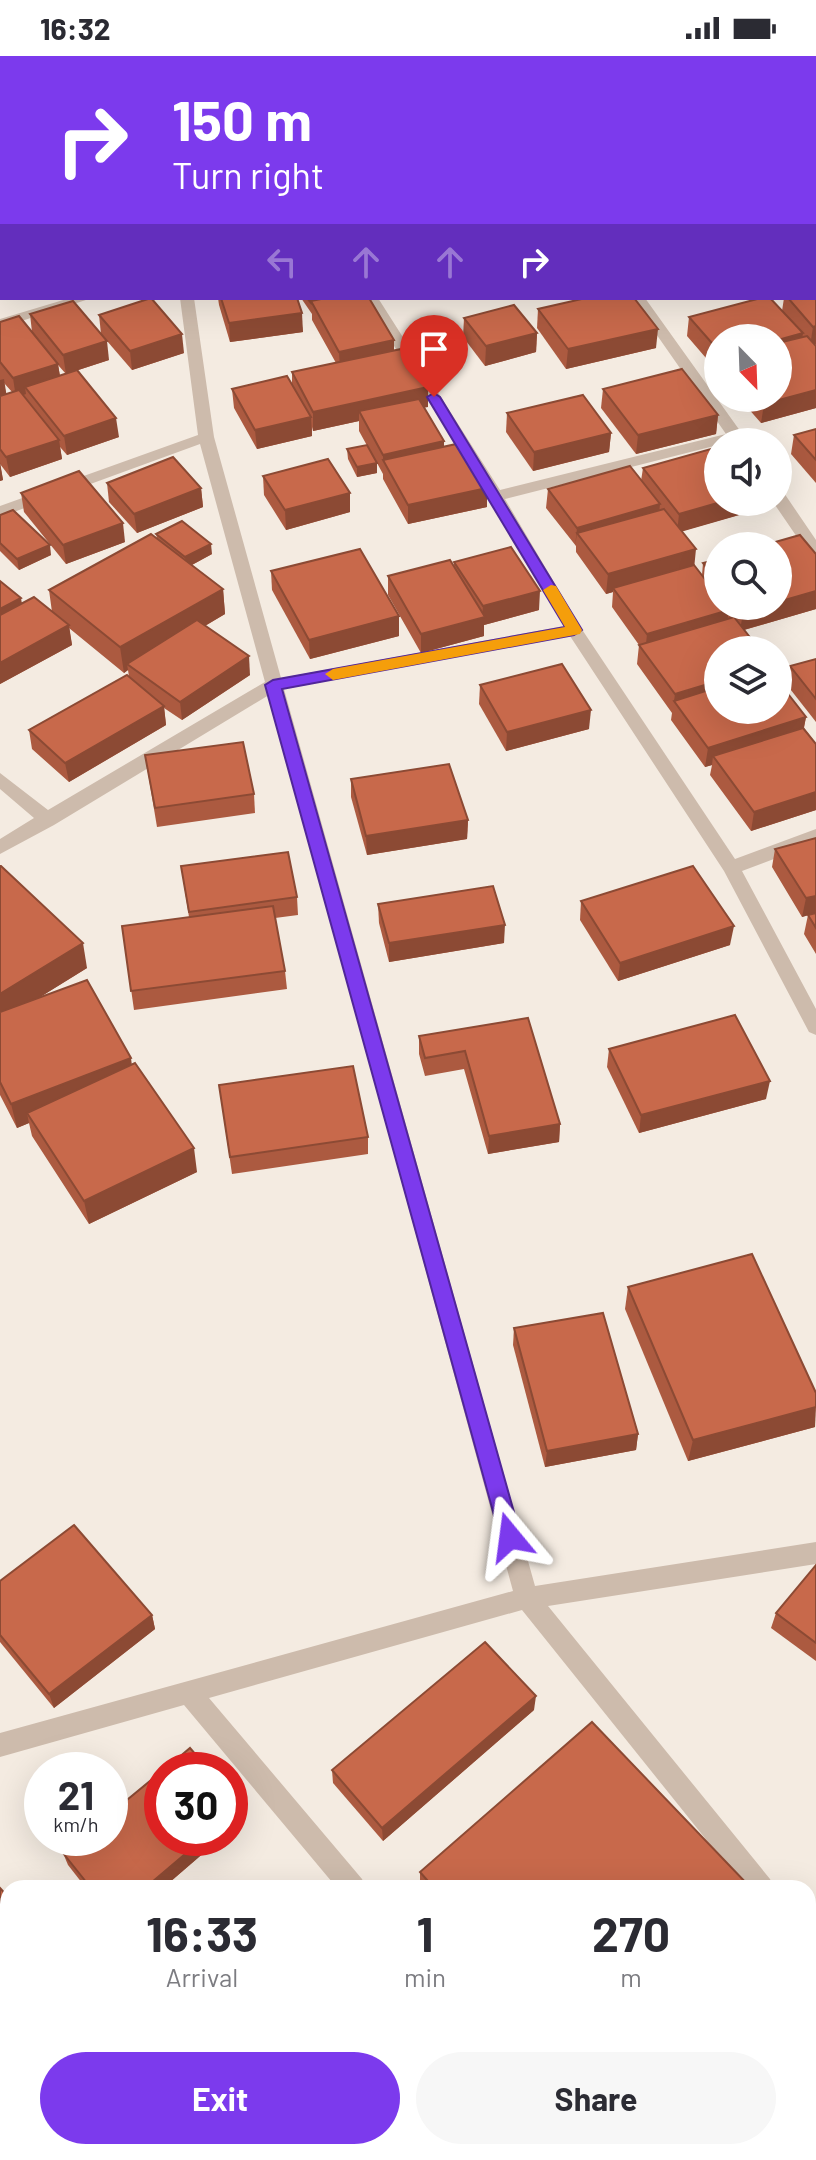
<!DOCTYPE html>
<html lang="en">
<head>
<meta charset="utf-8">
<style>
  :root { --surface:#fff; --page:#f7f7f7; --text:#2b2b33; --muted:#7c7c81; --accent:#7c3aed }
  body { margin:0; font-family:Barlow,sans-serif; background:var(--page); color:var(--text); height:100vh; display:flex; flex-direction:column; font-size:30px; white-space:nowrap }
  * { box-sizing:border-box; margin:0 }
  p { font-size:26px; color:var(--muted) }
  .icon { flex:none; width:44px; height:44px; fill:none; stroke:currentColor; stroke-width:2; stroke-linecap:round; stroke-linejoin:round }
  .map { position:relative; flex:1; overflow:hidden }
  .panel { position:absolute; left:0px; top:1824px; width:816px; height:280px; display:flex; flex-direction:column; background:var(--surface); border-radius:24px 24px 0 0; box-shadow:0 8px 32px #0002 }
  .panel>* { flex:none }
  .hud { position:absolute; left:0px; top:0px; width:816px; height:244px; box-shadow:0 8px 32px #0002; background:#7c3aed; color:#fff; overflow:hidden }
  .needle { width:52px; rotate:157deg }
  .buttons { position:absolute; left:704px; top:268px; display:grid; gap:16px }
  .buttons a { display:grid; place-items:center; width:88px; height:88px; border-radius:50%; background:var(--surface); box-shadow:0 8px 32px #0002; font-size:40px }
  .speed { position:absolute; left:24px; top:1696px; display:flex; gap:16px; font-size:40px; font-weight:700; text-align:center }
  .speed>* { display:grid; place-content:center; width:104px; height:104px; border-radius:50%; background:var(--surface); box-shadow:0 8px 32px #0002; line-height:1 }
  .speed small { font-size:20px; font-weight:400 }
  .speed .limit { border:12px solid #d22; background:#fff; color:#111 }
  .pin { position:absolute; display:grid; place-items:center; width:68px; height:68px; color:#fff; margin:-82px -34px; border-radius:50% 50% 50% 0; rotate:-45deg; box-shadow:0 0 8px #0007 }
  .pin .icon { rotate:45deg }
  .me { position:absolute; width:88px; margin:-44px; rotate:344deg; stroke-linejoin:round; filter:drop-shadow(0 0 6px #0008) }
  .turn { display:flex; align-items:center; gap:28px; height:168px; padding:0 40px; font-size:36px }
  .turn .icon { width:104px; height:104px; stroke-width:2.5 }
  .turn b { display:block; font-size:56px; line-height:68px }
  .lanes { display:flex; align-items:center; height:76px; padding:0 40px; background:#0003; justify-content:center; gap:40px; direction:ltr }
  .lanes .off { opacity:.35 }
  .eta { display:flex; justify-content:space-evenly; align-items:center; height:136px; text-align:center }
  .eta b { font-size:48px; font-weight:700; line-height:56px }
  .cta { display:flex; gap:16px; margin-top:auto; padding:16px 40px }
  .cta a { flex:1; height:92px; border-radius:48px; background:var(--accent); color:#fff; font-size:32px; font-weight:700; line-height:92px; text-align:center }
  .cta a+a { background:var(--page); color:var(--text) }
  .status { display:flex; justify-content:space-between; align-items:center; height:56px; padding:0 40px; background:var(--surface); direction:ltr }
  .status svg { height:22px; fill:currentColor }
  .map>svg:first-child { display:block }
</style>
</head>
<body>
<div class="status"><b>16:32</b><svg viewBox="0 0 49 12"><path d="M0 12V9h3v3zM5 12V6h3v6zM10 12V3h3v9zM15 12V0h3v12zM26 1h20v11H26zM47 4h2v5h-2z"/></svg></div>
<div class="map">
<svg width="816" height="2104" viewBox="0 0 816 2104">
  <rect width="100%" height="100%" fill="#f4ebe1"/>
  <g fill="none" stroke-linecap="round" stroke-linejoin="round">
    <g fill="#cdbbac" fill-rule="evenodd">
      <path d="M167 0H180L181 2H168Z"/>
      <path d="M583 0H595L596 2H584Z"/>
      <path d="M2 70V78L0 79V71Z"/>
      <rect x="814" y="91" width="2" height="8"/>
      <path d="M70 242H92L0 272V263Z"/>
      <path d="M180 242H194L214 381 281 622 564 570 488 440 364 242H378L500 434 726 378 631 242H645L748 386H718V389L505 443 581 572 735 803 816 773V787L742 815 816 953V979L809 976 724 815 570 580 284 633 535 1530 816 1486V1508L548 1550 770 1823 774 1832H745L522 1554 209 1642 362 1823 366 1832H337L184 1649 0 1701V1677L513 1535 269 639 54 769 0 798V783L34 762 0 733V717L48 754 265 626 200 388 0 461V450L198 379Z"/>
      <path d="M778 436 784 437 816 484V501L810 500 773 446H778Z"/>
      <path d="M808 1877 816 1880V1913L808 1910Z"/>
      <path d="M206 2096H239L235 2104H202Z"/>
    </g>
  </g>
  <g fill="#ac5a40" fill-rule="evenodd">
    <path d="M430 0H507V2H432Z"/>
    <path d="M814 175 816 177V288L815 289 816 290V352L761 367 739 342H778L718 282V316L687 280 689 261 782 255 784 242H814Z"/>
    <path d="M218 242H297L303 276 230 286 219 249Z"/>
    <path d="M301 242H369L394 295 428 351H424L444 390 487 451 408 468 383 423V418L377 407V417L357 421 348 403 347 393 376 406 359 375V365L313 375 312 371V380L257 393 234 352 232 333 292 330V316L336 307 312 264V258Z"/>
    <path d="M538 253 656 292 566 313 537 272Z"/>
    <path d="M30 258 109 304 66 318 58 309 60 320 119 381 67 399 60 391 62 403 10 421 0 408 3 424 0 425V266L32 276ZM4 327 12 336 6 338Z"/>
    <path d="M99 259 184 297 132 314 101 278Z"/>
    <path d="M464 262 537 277 536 296 485 310 463 281Z"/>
    <path d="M603 333 718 359 716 378 636 398 601 352Z"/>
    <path d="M507 357 611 377 609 396 533 415 506 376Z"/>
    <path d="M816 373V427L791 398 794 379Z"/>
    <path d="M643 412 718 446H768L767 451 682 475 694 510 702 519 703 507 718 503V550H778L816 553 744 574 718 594 806 661 804 672 816 688V754L751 775 710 719 712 709 705 711 671 664 672 657 637 608 639 589 612 551 613 536 606 538 576 496V490L546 452 548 433 641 425Z"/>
    <path d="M263 420 350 456 286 474 264 439Z"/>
    <path d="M107 427 201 432 203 451 137 477 109 446Z"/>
    <path d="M21 437 125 486 66 508 24 456Z"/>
    <path d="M0 459 51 499 19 514 0 495Z"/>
    <path d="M156 478 212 498 192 509 223 533 225 558 205 570 250 619 182 664 164 652 166 669 69 726 32 693 29 674 129 621 128 614 124 617 69 572 72 589 0 628V525L22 547 52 556 49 534 157 482Z"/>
    <path d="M454 506 539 554 484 569V580L421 597 388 539V520L454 511Z"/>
    <path d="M271 515 399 580 310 603 272 534Z"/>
    <path d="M816 603V666L787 629 790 610Z"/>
    <path d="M480 629 589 673 506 695 479 648Z"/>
    <path d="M145 699 254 738 255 757 157 771Z"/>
    <path d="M351 723 468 764 467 783 367 799 351 741Z"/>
    <path d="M816 782V898L804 878 808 859 802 861 772 811 775 793Z"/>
    <path d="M0 810 87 912 40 941 132 1009 197 1116 89 1168 32 1080 29 1067 17 1072 0 1039Z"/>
    <path d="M181 810 297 841 298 859 275 862 285 915 287 933 134 954 122 870 189 861Z"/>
    <path d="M581 845 730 889 618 925 580 864Z"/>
    <path d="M378 848 504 887 389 906 379 867Z"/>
    <path d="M528 962 560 1068 559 1086 488 1098 464 1013 425 1020 419 998V980Z"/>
    <path d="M609 993 766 1043 639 1077 607 1011Z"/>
    <path d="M219 1029 368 1081V1098L232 1118Z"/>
    <path d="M628 1231 815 1371 688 1405 625 1253Z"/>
    <path d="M514 1272 638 1378 636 1394 545 1411 513 1289Z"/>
    <path d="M816 1509V1605L771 1572 776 1557Z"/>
    <path d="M0 1525 152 1559 155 1573 54 1652 0 1586Z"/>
    <path d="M534 1654 383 1785 333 1727 332 1714Z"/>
    <path d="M162 1782H221L163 1832H86L68 1809 63 1797Z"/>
    <path d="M420 1816 751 1832H420Z"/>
  </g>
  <g fill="#8c4a34">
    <rect x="17" y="0" width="27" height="2"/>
    <path d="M154 0H162V2H145Z"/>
    <rect x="196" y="0" width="45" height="2"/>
    <path d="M0 40H2V59L0 60Z"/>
    <path d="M0 117 2 125V136L0 137Z"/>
    <path d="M302 257 303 276 230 286 229 267Z"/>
    <path d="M816 270V288L810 290 813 271Z"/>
    <path d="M658 273 656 292 566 313 568 293Z"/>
    <path d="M537 277 536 296 485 310 486 290Z"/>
    <path d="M803 277 800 297 778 302V284Z"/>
    <path d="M182 278 184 297 132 314 130 295Z"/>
    <path d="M394 284V303L340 315 339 296Z"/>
    <path d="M107 285 109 304 66 318 63 299Z"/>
    <path d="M58 308 61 327 25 331 26 338 16 342 13 322Z"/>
    <path d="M4 323 7 342 0 344V324Z"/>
    <path d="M428 331V351L363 364 359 355V365L313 375V356Z"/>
    <path d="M816 334V352L761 367 764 348Z"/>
    <path d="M718 359 716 378 636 398 638 379Z"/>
    <path d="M311 361 312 380 257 393 255 374Z"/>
    <path d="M116 362 119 381 67 399 64 380Z"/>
    <path d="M611 377 609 396 533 415 534 396Z"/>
    <path d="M59 384 62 403 10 421 6 401Z"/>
    <path d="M444 385V405L383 404V418V399Z"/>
    <path d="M0 406 3 424 0 425Z"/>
    <path d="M377 407V417L357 421V411Z"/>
    <path d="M201 432 203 451 137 477 134 458Z"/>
    <path d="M487 432V451L408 468V449Z"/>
    <path d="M350 437V456L286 474 285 454Z"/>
    <path d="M721 446H768L767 451 677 477 679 458Z"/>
    <path d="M660 448 658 467 577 477 575 491 577 472Z"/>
    <path d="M123 467 125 486 66 508 63 489Z"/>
    <path d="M211 488 212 498 186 512 185 501Z"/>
    <path d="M50 489 51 499 19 514 17 503Z"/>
    <path d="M696 493 694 513 613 532V536L606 538 608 518Z"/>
    <path d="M223 533 225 558 133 612 127 608 128 614 124 617 120 591Z"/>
    <path d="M540 535 539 554 484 569V580L421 597V578L482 562 483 550Z"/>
    <path d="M816 535V553L740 575 743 556 764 550H778V546Z"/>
    <path d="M21 542 24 561 0 574V553Z"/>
    <path d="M729 554 726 573 645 598 647 578Z"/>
    <path d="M399 560V580L310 603 309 584Z"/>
    <path d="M69 569 72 589 0 628V607Z"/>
    <path d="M249 600 250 619 182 664 180 646Z"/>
    <path d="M718 625V643L674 645 675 638Z"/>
    <path d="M164 650 166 669 69 726 65 707Z"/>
    <path d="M591 654 589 673 506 695 507 676Z"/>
    <path d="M806 661 802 680 713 700 712 709 705 711 708 692Z"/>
    <path d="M816 736V754L751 775 754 756Z"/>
    <path d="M468 764 467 783 367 799 366 780Z"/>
    <path d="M816 840V857L802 861 806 842Z"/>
    <path d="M505 869 504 887 389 906V887Z"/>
    <path d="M734 870 730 889 618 925 620 907Z"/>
    <path d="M83 887 87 912 0 966V938Z"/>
    <path d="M131 1002 134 1026 27 1057 29 1067 17 1072 11 1048Z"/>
    <path d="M770 1025 766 1043 639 1077 641 1059Z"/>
    <path d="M560 1068 559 1086 488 1098 489 1080Z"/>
    <path d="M194 1092 197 1116 89 1168 84 1145Z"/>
    <path d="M816 1351 815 1371 688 1405 693 1384Z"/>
    <path d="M638 1378 636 1394 545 1411 547 1395Z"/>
    <path d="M152 1559 155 1573 54 1652 49 1638Z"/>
    <path d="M536 1640 534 1654 383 1785 382 1772Z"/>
    <path d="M241 1751 243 1764 230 1775V1760Z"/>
    <path d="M204 1782H221L163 1832H145Z"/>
    <path d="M8 1868V1890L0 1897V1875Z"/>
    <path d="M8 2047V2061L0 2069V2054Z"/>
    <path d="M183 2096H200L191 2104H175Z"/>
  </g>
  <g fill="#c8694b" stroke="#8c4a34" stroke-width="2">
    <path d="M81 0H154L145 2H82Z"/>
    <path d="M316 0H340L343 2H309Z"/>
    <path d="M449 0H499L491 2H452Z"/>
    <rect x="0" y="11" width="2" height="29"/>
    <path d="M0 97H2V113L0 110Z"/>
    <path d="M814 175 816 177V218L814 215Z"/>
    <path d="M816 231V270L813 271 788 242H814V232Z"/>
    <path d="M151 242 182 278 130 295 99 259Z"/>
    <path d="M221 242H297L302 257 229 267Z"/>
    <path d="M307 242H326L311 245 312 248Z"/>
    <path d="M326 242H369L394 284 339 296 311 245Z"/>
    <path d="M586 242H634L658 273 568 293 538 253Z"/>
    <path d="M761 242H770L803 277 778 284V282H718V294L689 261Z"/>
    <path d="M73 245 107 285 63 299 30 258Z"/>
    <path d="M514 249 537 277 486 290 464 262Z"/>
    <path d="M19 260 58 308 13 322 0 306V266Z"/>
    <path d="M807 280 816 290V334L764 348 758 342H778V287Z"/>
    <path d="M406 292 428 331 313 356 292 316Z"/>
    <path d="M682 313 718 359 638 379 603 333Z"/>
    <path d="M77 314 116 362 64 380 25 331Z"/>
    <path d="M287 320 311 361 255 374 232 333Z"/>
    <path d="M19 334 59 384 6 401 0 393V340Z"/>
    <path d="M583 339 611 377 534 396 507 357Z"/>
    <path d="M419 343 444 385 383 399 359 355Z"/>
    <path d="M816 373V404L794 379Z"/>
    <path d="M461 387 487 432 408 449 383 404Z"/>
    <path d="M367 389 377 407 357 411 347 393Z"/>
    <path d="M718 391V446H721L679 458 643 412Z"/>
    <path d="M173 401 201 432 134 458 107 427Z"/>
    <path d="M328 403 350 437 285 454 263 420Z"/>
    <path d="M630 410 660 448 577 472 548 433Z"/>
    <path d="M79 415 123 467 63 489 21 437Z"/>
    <path d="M664 453 696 493 608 518 577 477Z"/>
    <path d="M13 454 50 489 17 503 0 487V459Z"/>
    <path d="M182 465 211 488 185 501 156 478Z"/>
    <path d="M151 478 223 533 120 591 49 534Z"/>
    <path d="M800 479 816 498V535L778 546V490H761Z"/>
    <path d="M511 491 540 535 483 550 454 506Z"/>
    <path d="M360 493 399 560 309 584 271 515Z"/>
    <path d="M718 503V525L703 507Z"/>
    <path d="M450 504 485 561 421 578 388 520Z"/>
    <path d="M694 509 718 540V550H726L729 554 647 578 613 532Z"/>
    <path d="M0 525 21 542 0 553Z"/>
    <path d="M34 541 69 569 0 607V559Z"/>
    <path d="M738 550H764L743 556Z"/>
    <path d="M734 561 760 594H718V625L675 638 639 589Z"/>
    <path d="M197 564 249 600 180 646 127 608Z"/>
    <path d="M816 603V643L790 610Z"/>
    <path d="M562 608 591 654 507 676 480 629Z"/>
    <path d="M127 619 164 650 65 707 29 674Z"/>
    <path d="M778 625 806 661 708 692 674 645 718 631V654H778Z"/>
    <path d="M803 672 816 688V736L754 756 713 700Z"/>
    <path d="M243 686 254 738 155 752 145 699Z"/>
    <path d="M449 708 468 764 366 780 351 723Z"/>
    <path d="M816 782V840L806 842 775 793Z"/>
    <path d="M288 796 297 841 189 856 181 810Z"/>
    <path d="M0 810H1L83 887 0 938Z"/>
    <path d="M693 810 734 870 620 907 581 845Z"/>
    <path d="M493 830 505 869 389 887 378 848Z"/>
    <path d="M273 850 285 915 131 935 122 870Z"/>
    <path d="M816 857V872L808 859Z"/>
    <path d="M87 924 131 1002 11 1048 0 1026V956Z"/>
    <path d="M735 959 770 1025 641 1059 609 993Z"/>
    <path d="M528 962 560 1068 489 1080 465 995 425 1002 419 980Z"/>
    <path d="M135 1007 194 1092 84 1145 27 1057Z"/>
    <path d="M353 1010 368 1081 230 1101 219 1029Z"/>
    <path d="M752 1198 816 1337V1351L693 1384 628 1231Z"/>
    <path d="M603 1257 638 1378 547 1395 514 1272Z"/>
    <path d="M74 1469 152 1559 49 1638 0 1579V1525Z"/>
    <path d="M816 1509V1587L776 1557Z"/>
    <path d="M485 1586 536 1640 382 1772 332 1714Z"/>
    <path d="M592 1666 751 1832H434L420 1816Z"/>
    <path d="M190 1692 209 1714H164Z"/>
    <path d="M162 1715V1782H204L145 1832H91L63 1797 81 1782H110V1758Z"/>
    <path d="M230 1738 241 1751 230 1760Z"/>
    <path d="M0 1832 8 1841V1868L0 1875Z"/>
    <path d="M8 1967V2047L0 2054V1975Z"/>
    <path d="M8 2071V2096H183L175 2104H0V2078Z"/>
  </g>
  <path fill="#7c3aed" stroke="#51269a" stroke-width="2" d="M434 337 440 341 582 574 574 579 282 633 521 1481 518 1488 510 1490 503 1488 500 1481 265 629 273 624 565 571 427 341Z"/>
  <path fill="#f59e0b" d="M551 529 556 530 582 574 580 578 333 624 325 618 333 613 565 571 543 534Z"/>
</svg>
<div class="buttons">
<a><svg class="needle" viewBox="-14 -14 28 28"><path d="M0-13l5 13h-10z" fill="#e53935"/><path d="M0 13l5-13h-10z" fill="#7c7c81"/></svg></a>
<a><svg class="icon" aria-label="sound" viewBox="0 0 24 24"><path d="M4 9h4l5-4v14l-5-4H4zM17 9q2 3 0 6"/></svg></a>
<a><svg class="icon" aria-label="search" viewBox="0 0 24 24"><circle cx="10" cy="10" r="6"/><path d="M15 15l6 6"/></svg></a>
<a><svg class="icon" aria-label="layers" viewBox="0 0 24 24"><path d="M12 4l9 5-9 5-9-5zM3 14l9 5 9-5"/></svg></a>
</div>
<div class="speed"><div>21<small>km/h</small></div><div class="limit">30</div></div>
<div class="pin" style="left:434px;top:341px;background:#d93025"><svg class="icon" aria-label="arrive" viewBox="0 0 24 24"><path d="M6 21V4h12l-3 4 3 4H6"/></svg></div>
<svg class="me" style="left:510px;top:1481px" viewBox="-20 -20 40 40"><path d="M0-17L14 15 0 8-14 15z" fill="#7c3aed" stroke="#fff" stroke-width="4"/></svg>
<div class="hud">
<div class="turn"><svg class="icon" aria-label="right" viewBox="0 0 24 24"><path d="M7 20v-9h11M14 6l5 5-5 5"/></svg><div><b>150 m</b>Turn right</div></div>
<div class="lanes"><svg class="icon off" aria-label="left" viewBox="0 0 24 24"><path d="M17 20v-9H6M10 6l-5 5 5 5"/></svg><svg class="icon off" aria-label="ahead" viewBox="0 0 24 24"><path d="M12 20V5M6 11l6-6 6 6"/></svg><svg class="icon off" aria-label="ahead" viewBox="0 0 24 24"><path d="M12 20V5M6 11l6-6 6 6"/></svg><svg class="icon" aria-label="right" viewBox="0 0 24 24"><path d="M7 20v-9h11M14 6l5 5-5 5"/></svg></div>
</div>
<section class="panel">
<div class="eta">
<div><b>16:33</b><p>Arrival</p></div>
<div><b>1</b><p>min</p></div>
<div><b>270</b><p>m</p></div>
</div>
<div class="cta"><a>Exit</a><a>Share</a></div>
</section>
</div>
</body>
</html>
